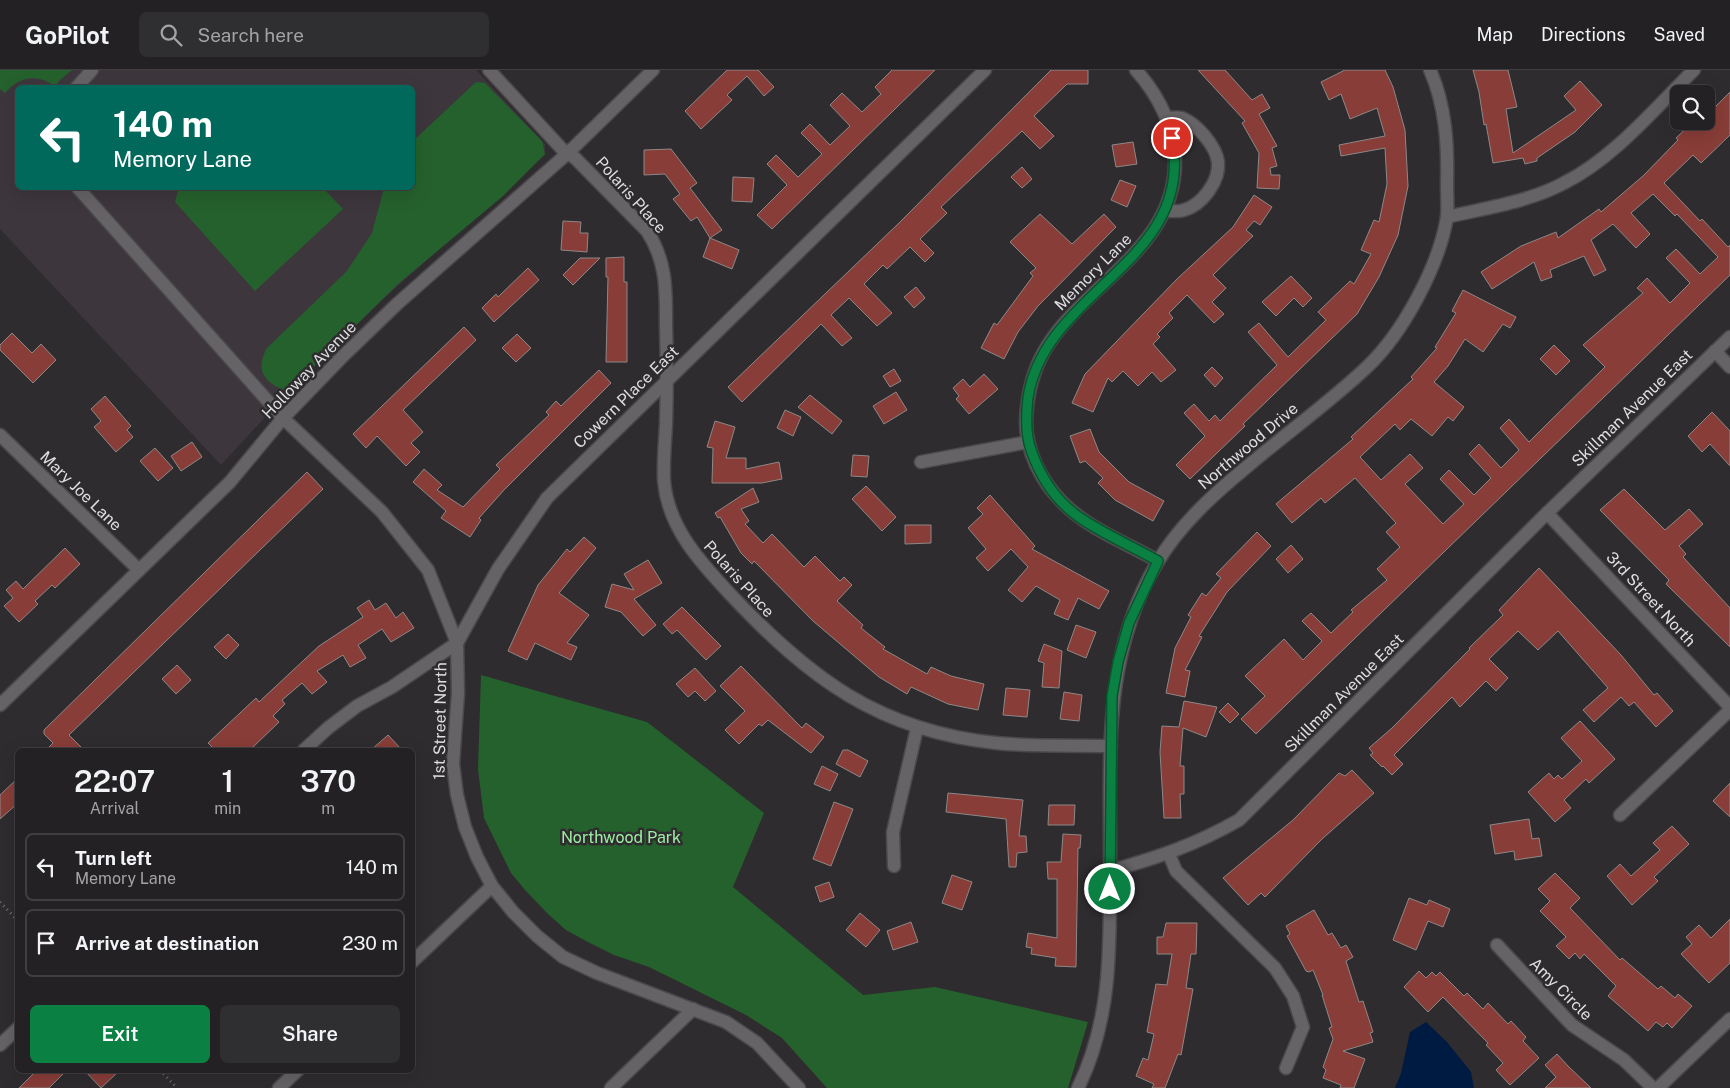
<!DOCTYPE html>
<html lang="en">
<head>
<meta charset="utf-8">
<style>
  :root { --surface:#232123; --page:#2f2e30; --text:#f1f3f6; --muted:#a3a3a6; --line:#403e41; --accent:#0b8043 }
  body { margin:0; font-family:"Public Sans",sans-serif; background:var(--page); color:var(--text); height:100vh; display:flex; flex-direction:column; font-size:19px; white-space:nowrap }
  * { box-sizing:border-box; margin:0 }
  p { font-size:16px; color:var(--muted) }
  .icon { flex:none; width:28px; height:28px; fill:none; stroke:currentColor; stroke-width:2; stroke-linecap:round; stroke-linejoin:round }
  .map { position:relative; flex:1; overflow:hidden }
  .details { position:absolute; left:15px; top:678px; width:400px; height:325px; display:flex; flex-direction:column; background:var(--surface); border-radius:8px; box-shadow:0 5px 20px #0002,0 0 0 1px var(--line) }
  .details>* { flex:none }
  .banner { position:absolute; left:15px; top:15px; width:400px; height:105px; border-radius:8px; box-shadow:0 5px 20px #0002,0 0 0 1px var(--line); background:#00695c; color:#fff; overflow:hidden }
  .controls { position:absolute; left:1670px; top:15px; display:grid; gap:10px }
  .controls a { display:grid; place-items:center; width:45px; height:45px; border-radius:8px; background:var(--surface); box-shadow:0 5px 20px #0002,0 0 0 1px var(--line); font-size:25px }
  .pin { position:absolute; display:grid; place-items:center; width:42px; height:42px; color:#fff; margin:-21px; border:2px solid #fff; border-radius:50%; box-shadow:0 1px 5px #0007 }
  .me { position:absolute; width:55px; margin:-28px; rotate:0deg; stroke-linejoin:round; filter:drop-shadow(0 0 4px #0008) }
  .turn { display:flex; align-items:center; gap:18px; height:105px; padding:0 15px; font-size:22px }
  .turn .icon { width:65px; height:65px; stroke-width:2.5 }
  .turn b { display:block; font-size:35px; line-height:42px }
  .eta { display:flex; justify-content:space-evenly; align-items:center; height:85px; text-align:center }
  .eta b { font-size:30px; font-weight:600; line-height:35px }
  .action { display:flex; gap:10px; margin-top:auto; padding:10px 15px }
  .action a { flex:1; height:58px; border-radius:8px; background:var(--accent); color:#fff; font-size:20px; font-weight:600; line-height:58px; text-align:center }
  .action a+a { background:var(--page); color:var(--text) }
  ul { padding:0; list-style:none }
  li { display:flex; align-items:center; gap:15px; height:68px; margin:0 10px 8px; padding:0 5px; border:2px solid var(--line); border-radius:8px }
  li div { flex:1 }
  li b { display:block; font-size:19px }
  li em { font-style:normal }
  header { display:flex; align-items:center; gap:30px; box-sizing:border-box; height:70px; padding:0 25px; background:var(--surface); border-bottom:1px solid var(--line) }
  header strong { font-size:24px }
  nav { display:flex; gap:28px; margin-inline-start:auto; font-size:18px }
  .search { width:350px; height:45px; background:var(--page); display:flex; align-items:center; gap:12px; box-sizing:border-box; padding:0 18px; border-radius:8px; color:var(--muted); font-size:19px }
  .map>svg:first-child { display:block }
</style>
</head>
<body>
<header>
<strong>GoPilot</strong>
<div class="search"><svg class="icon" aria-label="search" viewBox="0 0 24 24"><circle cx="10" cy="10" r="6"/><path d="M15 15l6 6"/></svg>Search here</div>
<nav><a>Map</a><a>Directions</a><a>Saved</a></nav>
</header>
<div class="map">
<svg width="1730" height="1018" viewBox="0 0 1730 1018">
  <rect width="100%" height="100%" fill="#2f2c2f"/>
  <path fill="#3d363d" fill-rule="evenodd" d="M0 0H476L545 74V85L382 230 290 320 221 395 0 159ZM18 18H412V118H18Z"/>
  <g fill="#25612d">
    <path d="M0 0H72L59 11 56 17C38 3 19 6 5 23L0 19Z"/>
    <path d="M476 12 485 13 542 71 545 84 503 126 398 214 288 322C265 313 254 301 267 278L347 201 372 163 384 118H412L413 71Z"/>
    <path d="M179 118H323L343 139 255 221 175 132Z"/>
    <path d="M481 605 647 652 764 743 733 817 863 925 935 917 1088 952 1068 1018H827L782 968 746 945 649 897 614 885 586 871 566 860 548 844 525 820 511 803 484 748 478 699Z"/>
  </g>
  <path fill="#001b42" d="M1426 952 1447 972 1471 1002 1474 1018H1395L1401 1003 1410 962Z"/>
  <g fill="#883d38" stroke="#8d8887">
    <path d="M727 0H758L774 17 764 26 747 6 727 25 732 30 701 59 685 41Z"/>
    <path d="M892 0H935L772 159 757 145 787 115 767 94 776 85 798 107 822 84 801 63 810 54 830 75 850 56 830 35 842 23 862 42 881 24 875 17Z"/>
    <path d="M1051 0H1088V14H1067L1034 46 1054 66 1040 79 1022 61 941 137 947 143 920 169 934 183 925 192 910 177 887 199 883 195 864 214 892 243 877 256 849 228 831 245 852 268 842 276 821 254 742 332 728 317 899 153Z"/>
    <path d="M1198 0H1225L1252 30 1262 24 1270 38 1259 44 1277 76 1272 78 1277 96 1270 98 1271 105H1280L1279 119 1257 118 1259 83 1242 53 1245 51Z"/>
    <path d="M1345 0H1385L1393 17 1405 60 1408 116 1398 165 1379 207 1357 244 1243 354 1245 356 1190 409 1176 395 1205 366 1184 343 1194 334 1209 351 1215 345 1220 351 1277 295 1248 262 1259 253 1288 287 1326 250 1318 242 1350 211 1354 214 1371 184 1361 180 1374 150 1379 152 1387 114 1385 78 1341 86 1339 75 1385 66 1377 38 1350 49 1341 24 1329 30 1321 12Z"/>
    <path d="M1473 0H1508L1517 37 1506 39 1513 83 1576 40 1564 26 1580 11 1602 35 1575 62 1537 88V91L1525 94 1523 88 1493 93 1486 54 1484 55 1479 22Z"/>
    <path d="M1730 22V65L1701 93 1693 85 1664 113 1700 151 1702 149 1728 177 1730 175V205L1256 664 1241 649 1265 626 1245 606 1284 569 1303 590 1322 571 1302 551 1311 543 1331 563 1353 542 1351 540 1387 510 1377 499 1400 477 1386 462 1396 453 1355 408 1325 433 1321 428 1292 453 1276 434 1353 369 1351 367 1413 309 1411 307 1437 278 1435 277 1456 243 1452 241 1463 220 1516 247 1510 258 1503 254 1483 282 1465 269 1448 296 1434 312 1464 337 1453 351 1448 347 1432 366 1411 349 1400 360 1395 354 1360 387 1381 410 1410 384 1423 398 1405 414 1443 454 1464 434 1440 409 1449 400 1474 425 1491 408 1469 384 1479 374 1501 398 1519 380 1500 358 1509 349 1529 372 1549 352 1605 297 1583 275 1643 223 1637 218 1647 208 1670 233 1690 213 1666 188 1676 179 1700 204 1718 187 1677 144 1675 146 1653 124 1631 143 1650 164 1636 178 1613 154 1591 170 1606 200 1594 206 1584 186 1550 200 1552 207 1541 211 1534 192 1492 219 1481 202 1521 176 1556 162 1558 168 1599 139 1601 142 1643 106 1678 70 1676 68 1694 51H1706V46Z"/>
    <path d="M1133 72 1137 94 1116 97 1112 75Z"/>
    <path d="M671 79 697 113 690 118 722 160 710 168 697 147 691 151 673 129 680 124 665 104 644 105V80Z"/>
    <path d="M1022 97 1032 109 1022 118 1011 107Z"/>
    <path d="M733 107 754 108 752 132 732 131Z"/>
    <path d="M1120 110 1136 116 1127 137 1111 130Z"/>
    <path d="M1254 125 1272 137 1260 155 1254 151 1246 160 1253 166 1213 205 1226 218 1212 232 1224 244 1214 253 1187 225 1169 243 1173 248 1157 264 1160 267 1153 274 1176 300 1161 312 1152 302 1138 316 1123 301 1112 312 1108 308 1093 342 1072 333 1085 304 1177 209 1233 157Z"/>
    <path d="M1040 144 1072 174 1104 144 1116 157 1038 236 1018 262 1004 289 981 278 994 253 997 255 1033 206 1030 203 1036 198 1010 172Z"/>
    <path d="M563 151 581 152 580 163H588L587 182 561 180Z"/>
    <path d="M710 168 739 180 732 199 703 187Z"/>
    <path d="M624 187V212H627V292H606L608 207H606V188Z"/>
    <path d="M580 188H600L573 215 563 205Z"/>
    <path d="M528 198 539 210 494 252 482 238 496 224 498 227Z"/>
    <path d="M1291 206 1312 228 1303 237 1294 228 1276 246 1262 232Z"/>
    <path d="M916 217 925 228 914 238 904 227Z"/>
    <path d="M464 257 476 270 403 340 423 362 411 373 420 382 406 396 377 366 366 378 353 364Z"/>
    <path d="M12 263 32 283 41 274 56 290 33 313 0 280V275Z"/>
    <path d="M517 264 531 278 516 292 502 278Z"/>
    <path d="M1554 275 1570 291 1556 305 1540 289Z"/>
    <path d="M1212 297 1223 308 1215 317 1204 305Z"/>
    <path d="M894 299 901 311 890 317 883 306Z"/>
    <path d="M599 300 611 313 504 420 479 448 481 450 470 467 441 448 446 441 413 412 424 399 442 415 437 420 463 437 500 399 496 395 549 345 546 342 556 331 561 336Z"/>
    <path d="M984 304 998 319 969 344 956 329 959 326 953 318 963 309 970 317Z"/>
    <path d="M896 322 907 340 884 354 873 336Z"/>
    <path d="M810 325 842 351 832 364 798 337Z"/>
    <path d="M105 326 131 356 127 360 133 367 116 382 94 357 101 351 91 339Z"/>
    <path d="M785 340 801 347 793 366 777 358Z"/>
    <path d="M1712 342 1730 361V396L1710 374 1702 382 1688 366Z"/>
    <path d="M715 351 735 357 726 388H746V399L779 392 782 409 762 413H712L713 378 707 377Z"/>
    <path d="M1090 359 1099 382 1129 412 1164 431 1153 451 1115 430 1098 413 1103 408 1085 391 1080 393 1070 366Z"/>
    <path d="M192 372 202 387 181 401 171 386Z"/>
    <path d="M155 378 173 398 158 411 140 391Z"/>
    <path d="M853 385 869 386 867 407 851 406Z"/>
    <path d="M307 402 323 419 69 665 84 680H46L53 673 44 664V660Z"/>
    <path d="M866 416 896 447 882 461 852 429Z"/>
    <path d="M753 418 759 432 741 439 749 451 745 454 763 473 772 464 804 497 815 486 840 511 844 507 852 515 837 531 863 555 861 558 885 577 883 579 927 604 931 597 951 606 984 614 978 640 948 634 911 617 907 624 879 607 813 551 754 491 752 494 741 483 720 447 718 448 715 443Z"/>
    <path d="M1624 419 1665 460 1689 439 1703 454 1679 476 1686 484 1683 487 1730 538V577L1666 514 1669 510 1600 440Z"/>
    <path d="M990 425 1035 476 1032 479 1109 521 1099 539 1078 528 1068 550 1054 544 1060 530 1036 516 1022 532 1008 520 1028 497 1011 479 988 501 976 488 986 479 968 458 983 444 977 438Z"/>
    <path d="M905 455H931V473L905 474Z"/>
    <path d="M1257 462 1271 476 1227 522 1199 566 1202 567 1185 600 1190 601 1185 627 1166 623 1175 578 1191 547 1188 545 1202 523 1206 526 1221 508 1216 504Z"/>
    <path d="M584 467 596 478 559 523 589 545 567 573 577 577 571 590 535 573 527 590 508 581 538 515 567 479 570 482Z"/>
    <path d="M1291 475 1303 489 1288 503 1276 489Z"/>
    <path d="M65 478 80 494 55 518 52 515 35 531 38 534 19 552 4 536 13 528 6 520 16 511 23 519Z"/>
    <path d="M648 490 662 513 634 529 656 555 643 566 621 542 605 537 612 514 634 520 624 504Z"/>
    <path d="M1539 498 1621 585 1654 625 1657 623 1673 641 1656 657 1634 632 1629 636 1621 627 1594 652 1583 640 1608 618 1558 561 1538 580 1518 561 1489 589 1508 608 1496 621 1486 611 1460 637 1452 627 1394 685 1403 694 1392 705 1383 696 1382 697 1370 685 1373 683 1369 678 1392 658 1470 579 1469 578 1503 545 1499 540Z"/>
    <path d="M369 530 375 540 386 533 396 548 403 542 414 558 391 572 382 559 358 575 366 588 350 597 343 585 317 601 327 612 312 624 302 613 282 630 285 634 273 646 279 652 250 680H215L208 673 256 628 259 632 319 576 363 547 357 538Z"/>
    <path d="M682 537 721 576 706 590 677 560 672 564 663 554Z"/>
    <path d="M1076 555 1096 562 1086 588 1067 580Z"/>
    <path d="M228 564 239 575 226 589 214 577Z"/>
    <path d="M1044 574 1062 581 1059 618 1042 617 1044 593 1038 591Z"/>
    <path d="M177 595 191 610 176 624 162 609Z"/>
    <path d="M741 596 802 658 806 653 824 667 811 683 768 650 762 656 759 654 739 674 725 660 745 641 720 616Z"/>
    <path d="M695 598 716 621 705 631 695 621 688 627 676 614Z"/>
    <path d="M1006 618 1030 620 1027 647 1003 645Z"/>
    <path d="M1064 622 1082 625 1079 651 1060 649Z"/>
    <path d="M1184 631 1217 637 1206 667 1183 658 1180 696H1184V724H1180L1181 748H1164L1160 682 1162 656 1179 657Z"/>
    <path d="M1228 633 1239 644 1230 653 1219 642Z"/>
    <path d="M1580 651 1615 689 1589 713 1586 709 1564 730 1571 738 1555 752 1528 722 1549 703 1554 709 1558 705 1562 709 1582 691 1561 668Z"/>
    <path d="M388 665 402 680H371Z"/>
    <path d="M843 680H848L868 691 860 707 836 694Z"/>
    <path d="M822 696 838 704 830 721 814 714Z"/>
    <path d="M1352 700 1374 723 1322 769 1265 827 1261 823 1248 835 1223 808 1293 750 1339 703 1345 706Z"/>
    <path d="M18 708V733L0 749V725Z"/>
    <path d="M1730 713V747L1713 731Z"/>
    <path d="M948 723 1023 730 1019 766H1026L1027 782 1017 783 1016 797H1009L1006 749 946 742Z"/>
    <path d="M834 732 853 739 831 796 813 789Z"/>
    <path d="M1049 735H1075L1074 755H1048Z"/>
    <path d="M1529 749 1532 769 1539 768 1542 786 1515 790 1514 781 1495 784 1490 755Z"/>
    <path d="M1672 756 1689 774 1654 807 1658 811 1632 835 1607 806 1620 794 1631 806 1660 780 1653 773Z"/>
    <path d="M1063 764 1081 765 1080 778H1078L1076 897 1055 896 1056 888 1031 884 1032 878 1026 877 1028 863 1057 868V809H1048L1047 792H1061Z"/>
    <path d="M1555 803 1580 828 1570 838 1620 890 1622 888 1658 919 1661 916 1675 928 1678 924 1692 936 1672 958 1667 953 1663 957 1656 952 1648 961 1608 926 1616 916 1584 884 1580 889 1575 883 1569 889 1556 876 1566 867 1540 841 1550 831 1538 819Z"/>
    <path d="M952 805 972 812 962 840 942 833Z"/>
    <path d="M829 812 834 827 820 832 815 817Z"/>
    <path d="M1409 828 1427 835 1429 830 1450 839 1443 857 1428 851 1416 880 1393 870Z"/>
    <path d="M1314 840 1328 865 1332 863 1341 878 1346 875 1353 887 1346 891 1359 932 1363 931 1373 962 1370 963 1373 972 1343 981 1365 989 1354 1018H1340L1341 1015 1323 1008 1326 1000 1323 997 1333 969 1329 958 1332 957 1322 925H1323L1313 900 1309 902 1306 901 1287 866 1290 864 1286 856Z"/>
    <path d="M860 843 880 860 866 877 846 860Z"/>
    <path d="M1730 849V893L1709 913 1681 884 1692 874 1686 867 1699 855 1711 868Z"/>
    <path d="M911 852 918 872 893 880 887 861Z"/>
    <path d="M1166 853H1197L1196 884H1191L1186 918 1193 919 1181 985 1178 984 1165 1018H1152L1154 1014 1136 1006 1143 988 1148 990 1154 964 1147 962 1156 914 1167 915 1172 884H1157V867H1163Z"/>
    <path d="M1419 901 1426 908 1432 902 1436 906 1440 902 1464 926 1467 923 1483 939 1488 933 1508 954 1511 951 1526 967 1523 971 1539 988 1510 1015 1496 1000 1503 993 1486 975 1488 973 1443 927 1428 942 1404 917Z"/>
    <path d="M1557 984 1568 996 1591 1018H1545L1556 1007 1545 995Z"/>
    <path d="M37 1000H67L49 1018H19Z"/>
    <path d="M84 1000H120L101 1018Z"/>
  </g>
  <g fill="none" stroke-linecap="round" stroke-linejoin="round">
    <defs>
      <g id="minor">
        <path d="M489 0 562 79 575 88 647 161C667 192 666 220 666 255 667 288 667 321 666 354 665 373 663 393 664 411 668 458 701 493 731 525 809 608 879 661 996 673 1034 677 1073 675 1111 676"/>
        <path d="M1136 0C1158 25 1173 53 1175 87 1178 176 1089 211 1048 275 1033 298 1027 325 1026 351 1026 381 1041 411 1062 432 1087 458 1126 473 1158 491"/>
        <path d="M76 18 92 0"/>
        <path d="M78 118 283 348 382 442 428 500 457 573 458 623 453 694 457 725 465 757 477 787 492 816 513 842 537 866 563 887 597 903 726 952 757 973 799 1018"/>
        <path d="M1165 140C1171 141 1179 142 1184 140 1202 135 1220 111 1218 92 1216 76 1197 54 1182 48 1178 47 1172 48 1167 48"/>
        <path d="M1447 147C1485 138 1529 132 1564 113 1613 89 1655 38 1694 0"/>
        <path d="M1715 281 1730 297"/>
        <path d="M0 365 139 500"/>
        <path d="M921 392 1028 372"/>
        <path d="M1547 443 1730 637"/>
        <path d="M0 635 230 412 283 348 342 287 397 234 568 83 653 0"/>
        <path d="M304 680 328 658 357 636 392 617 457 573 498 499 547 428 985 0"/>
        <path d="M1620 745 1730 640"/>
        <path d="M1169 784 1176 801 1275 898 1293 926 1303 957 1286 998"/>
        <path d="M894 796 893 762 917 658"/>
        <path d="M1110 801C1111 694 1100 589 1157 493 1180 454 1215 423 1249 395 1288 362 1330 332 1367 297 1403 263 1439 196 1447 147 1448 136 1447 125 1447 114 1448 76 1446 36 1430 0"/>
        <path d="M1497 875 1572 955 1624 990 1653 1018"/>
        <path d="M412 892 492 816"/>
        <path d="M0 975 18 958"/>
        <path d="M279 1018 298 1000"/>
        <path d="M611 1018 693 939"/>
        <path d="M1078 1018C1112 949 1110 876 1110 801 1159 787 1195 775 1239 750L1547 443 1730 267"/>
        <path d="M1658 1018 1730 949"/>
      </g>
    </defs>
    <use href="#minor" stroke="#4b484b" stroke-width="15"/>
    <g stroke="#737173" stroke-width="3" stroke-dasharray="1 4" stroke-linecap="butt">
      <path d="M0 832 18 851"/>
      <path d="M160 1000 177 1018"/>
    </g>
    <use href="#minor" stroke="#666366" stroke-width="12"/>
  </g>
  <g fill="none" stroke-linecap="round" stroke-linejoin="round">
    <defs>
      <path id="route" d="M1110 819 1112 626 1118 592 1129 553 1158 491C1132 476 1103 464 1079 447 1056 431 1040 406 1031 380 1025 363 1026 345 1028 328 1044 219 1196 193 1172 68"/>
    </defs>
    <use href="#route" stroke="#07532c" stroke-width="12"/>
    <use href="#route" stroke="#0b8043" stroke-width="9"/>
  </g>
  <g text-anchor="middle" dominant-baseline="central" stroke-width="5" stroke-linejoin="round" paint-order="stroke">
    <g font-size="16" fill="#dfdddf" stroke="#2f2c2f">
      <text transform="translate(631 125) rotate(48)">Polaris Place</text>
      <text transform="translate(1093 202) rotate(-45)">Memory Lane</text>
      <text transform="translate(309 300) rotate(-46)">Holloway Avenue</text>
      <text transform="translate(626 327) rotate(-44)">Cowern Place East</text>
      <text transform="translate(1632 338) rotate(-44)">Skillman Avenue East</text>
      <text transform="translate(1248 376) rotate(-40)">Northwood Drive</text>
      <text transform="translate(81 421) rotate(44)">Mary Joe Lane</text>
      <text transform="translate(739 509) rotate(48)">Polaris Place</text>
      <text transform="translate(1651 529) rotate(47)">3rd Street North</text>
      <text transform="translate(1344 623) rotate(-45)">Skillman Avenue East</text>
      <text transform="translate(440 651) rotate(-89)">1st Street North</text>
      <text transform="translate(1561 919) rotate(45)">Amy Circle</text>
    </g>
    <g font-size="16" fill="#9beea1" stroke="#2f2c2f">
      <text x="621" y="767">Northwood Park</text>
    </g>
  </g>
</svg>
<div class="controls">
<a><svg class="icon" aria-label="search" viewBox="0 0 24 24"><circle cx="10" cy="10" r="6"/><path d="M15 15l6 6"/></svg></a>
</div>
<div class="pin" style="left:1172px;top:68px;background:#d93025"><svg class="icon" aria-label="arrive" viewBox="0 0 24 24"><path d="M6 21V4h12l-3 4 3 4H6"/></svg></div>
<svg class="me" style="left:1110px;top:819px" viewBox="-20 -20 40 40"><circle r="17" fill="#0b8043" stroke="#fff" stroke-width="3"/><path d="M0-11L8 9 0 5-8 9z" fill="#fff"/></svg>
<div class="banner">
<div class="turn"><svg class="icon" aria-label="left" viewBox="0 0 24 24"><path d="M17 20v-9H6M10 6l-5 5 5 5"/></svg><div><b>140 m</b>Memory Lane</div></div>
</div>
<section class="details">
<div class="eta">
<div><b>22:07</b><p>Arrival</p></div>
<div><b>1</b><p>min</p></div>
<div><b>370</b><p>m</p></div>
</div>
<ul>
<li><svg class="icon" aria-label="left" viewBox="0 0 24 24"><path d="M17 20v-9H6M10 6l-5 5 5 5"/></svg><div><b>Turn left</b><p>Memory Lane</p></div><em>140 m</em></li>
<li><svg class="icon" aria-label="arrive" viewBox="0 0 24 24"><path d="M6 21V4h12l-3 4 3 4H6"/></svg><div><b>Arrive at destination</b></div><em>230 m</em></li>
</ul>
<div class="action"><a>Exit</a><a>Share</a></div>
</section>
</div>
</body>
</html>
